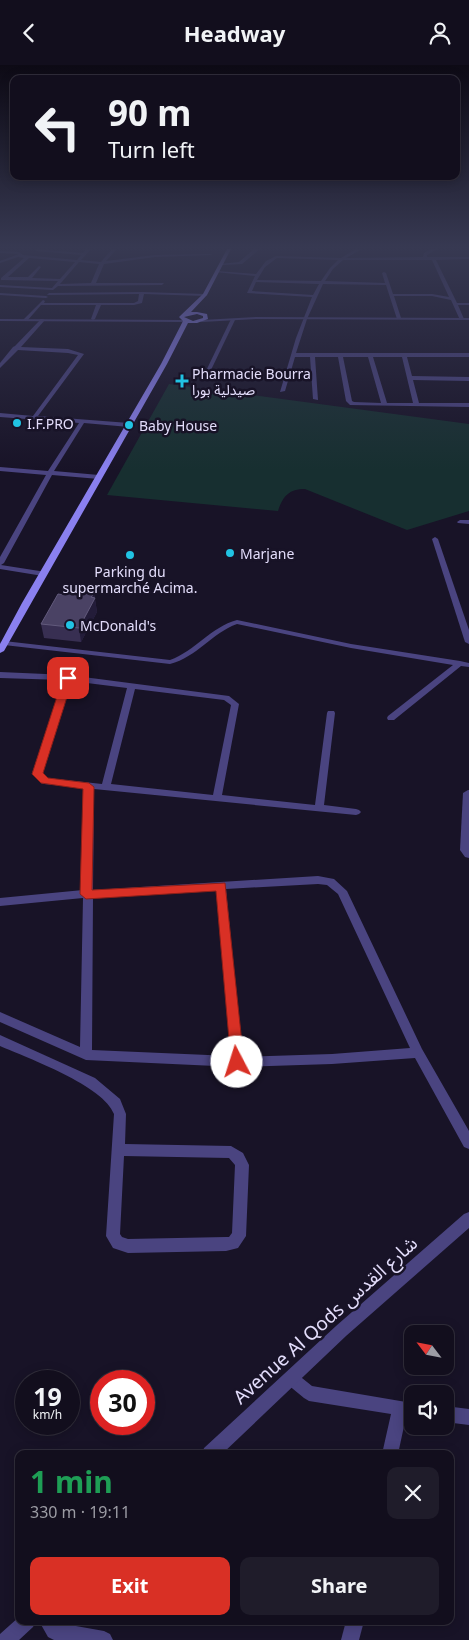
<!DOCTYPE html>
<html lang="en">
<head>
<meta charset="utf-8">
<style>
  :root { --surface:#120e1d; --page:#1f1c2a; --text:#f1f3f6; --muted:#9c9ca4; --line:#312e3b; --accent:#d93025 }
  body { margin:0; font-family:"Noto Sans","Noto Sans Arabic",sans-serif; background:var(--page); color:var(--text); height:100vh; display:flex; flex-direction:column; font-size:19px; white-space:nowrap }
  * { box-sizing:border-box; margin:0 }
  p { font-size:16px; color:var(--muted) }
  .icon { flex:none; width:28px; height:28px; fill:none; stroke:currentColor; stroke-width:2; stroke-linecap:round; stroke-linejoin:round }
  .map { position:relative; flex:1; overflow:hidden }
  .side { position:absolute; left:15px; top:1385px; width:439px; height:175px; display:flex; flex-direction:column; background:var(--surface); border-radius:10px; box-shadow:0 2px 12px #0003,0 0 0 1px var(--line) }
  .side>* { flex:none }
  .hud { position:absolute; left:10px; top:10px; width:450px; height:105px; border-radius:10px; box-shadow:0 2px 12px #0003,0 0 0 1px var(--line); background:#120e1d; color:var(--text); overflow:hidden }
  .needle { width:32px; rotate:302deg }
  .controls { position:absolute; left:404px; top:1260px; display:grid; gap:10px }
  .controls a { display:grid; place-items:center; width:50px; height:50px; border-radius:10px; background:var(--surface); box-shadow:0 2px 12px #0003,0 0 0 1px var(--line); font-size:25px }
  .speed { position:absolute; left:15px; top:1305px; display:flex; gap:10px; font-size:25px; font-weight:700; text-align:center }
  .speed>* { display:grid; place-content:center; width:65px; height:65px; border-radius:50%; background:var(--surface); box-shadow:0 2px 12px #0003,0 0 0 1px var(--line); line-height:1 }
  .speed small { font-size:12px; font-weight:400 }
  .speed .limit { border:8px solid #d22; background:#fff; color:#111 }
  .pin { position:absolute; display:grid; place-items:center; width:42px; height:42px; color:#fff; margin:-21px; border-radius:10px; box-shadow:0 2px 8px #0006 }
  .me { position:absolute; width:55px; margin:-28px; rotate:355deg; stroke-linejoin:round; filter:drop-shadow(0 0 4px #0008) }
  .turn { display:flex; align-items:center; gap:18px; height:105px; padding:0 15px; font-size:22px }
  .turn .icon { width:65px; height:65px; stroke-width:2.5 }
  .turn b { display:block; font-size:35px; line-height:42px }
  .round { display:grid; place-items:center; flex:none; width:52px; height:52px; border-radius:10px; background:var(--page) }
  .head { display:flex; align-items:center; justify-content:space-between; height:85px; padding:0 15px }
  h1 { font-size:30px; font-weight:700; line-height:38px; color:#1e9e55 }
  .action { display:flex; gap:10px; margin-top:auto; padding:10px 15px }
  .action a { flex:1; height:58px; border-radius:10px; background:var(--accent); color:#fff; font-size:20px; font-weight:700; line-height:58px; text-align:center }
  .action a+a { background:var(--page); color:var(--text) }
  header { display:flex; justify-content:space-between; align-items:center; height:65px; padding:0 15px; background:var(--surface); font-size:22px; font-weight:700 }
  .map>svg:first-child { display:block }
</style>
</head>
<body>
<header><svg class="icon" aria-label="back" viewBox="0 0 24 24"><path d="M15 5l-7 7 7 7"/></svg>Headway<svg class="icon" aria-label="person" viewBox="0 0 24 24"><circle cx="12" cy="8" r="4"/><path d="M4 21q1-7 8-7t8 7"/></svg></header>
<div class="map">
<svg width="469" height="1575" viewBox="0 0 469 1575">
  <rect width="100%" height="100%" fill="#181327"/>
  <path fill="#172f30" d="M169 319 469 359V446L407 465 305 424C289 424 283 431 278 446L107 430Z"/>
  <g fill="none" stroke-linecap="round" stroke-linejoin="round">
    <g fill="#4a4480" fill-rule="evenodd">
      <path d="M34 184 83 188 86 184H91L81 195 101 197 112 184H117L106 196 155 190 210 189 212 190 155 192 104 199 96 218H164L162 220 58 221 53 225 0 222V220L52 223 58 216 1 215V213L24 193 18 192 0 198V196L19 189 0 188V186L19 187 23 190 77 195 81 190 36 186ZM29 193 75 197 60 214 32 213 41 202 39 201 28 212H8ZM79 197 99 199 91 218 60 219Z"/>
      <path d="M254 184H260L242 199 222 200 220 199 239 197Z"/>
      <path d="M356 184H362L346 193 423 192 424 188 431 184H437L427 190V192H469V194L436 195 457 238H469V240H458L464 254 460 255 451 235 432 231H394L401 253 397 254 386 220 323 219 307 254 296 288H469V292H407L412 311 469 312V316L413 315 419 338H469V342L350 340 346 336 338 292H315L318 335 313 334 310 292H295L285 326 280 327 296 273 312 232 247 228 255 211 215 207 217 206 256 209 266 196 276 191 341 193ZM277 193 338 195 330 203 321 216 257 215 265 202ZM343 195H432L449 232 432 229H393L386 208 384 207 382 208 385 218 325 216 333 204ZM256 217 319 219 313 230 252 226ZM343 292H368L381 338 354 337 352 336ZM373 292H402L413 338H387Z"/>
      <path d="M142 227 205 229 207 230 205 231 144 229 142 238 134 240H101L95 254 93 255 91 254 96 240H41L27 256 23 255 43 235 45 236 44 238H134L138 236 139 229 47 230 49 228Z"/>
      <path d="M0 228 46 231 48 232 46 233 0 230Z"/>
      <path d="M41 254 45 255 21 282 68 284 84 289 38 351 129 358 132 360 129 362 84 358 54 406 99 410 102 412 99 414 52 410 4 498 1 500 46 507V511H43L0 504V492L46 410 0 406V402L48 406 79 358 0 352V348L33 351 78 290 68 288 18 285 0 303V298L13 282 15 281Z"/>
      <path d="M231 254 235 255 210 307 205 308Z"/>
      <path d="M460 455H469V459L458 458 457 457Z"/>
      <path d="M435 472 438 474 469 565V579L465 577 432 474Z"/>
      <path d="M237 555 351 579 460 596 469 598V602L461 601 394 655H388L387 653 388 651 453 600 351 583 237 559C212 568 197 592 170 599L4 580 0 578 4 576 170 595C195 586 211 562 237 555Z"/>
      <path d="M0 607 68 610 229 631 239 639 222 730 315 740 327 648 328 646H334L335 648 324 740 356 744 359 745 361 747 359 749 356 750 94 724 93 825 318 811 334 814 347 826 422 984 469 1066V1084L464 1082 415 993 332 999 237 1002 86 995 0 957V947L80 982 83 833 0 841V833L83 825 84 723 44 719 41 718 32 709 63 615 0 613ZM71 616 127 623 102 719 47 713 42 708ZM135 624 224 635 231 640 213 730 111 719ZM318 819 327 820 338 829 410 983 332 989 242 992 226 824ZM216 825 231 991 92 985 93 833Z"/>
      <path d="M468 725H469V793L465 792 460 785 463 728Z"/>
      <path d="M0 970 95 1013 120 1034 126 1049 125 1079 231 1081 243 1088 249 1100 246 1171 238 1183 226 1186 128 1188 113 1183 106 1171 114 1049C104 1021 28 993 0 981ZM124 1091 229 1093 235 1100 232 1168 229 1172H226L128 1174 122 1172 120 1169Z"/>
      <path d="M292 1306 297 1309 312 1321 412 1338V1352H406L398 1389H382L391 1349 309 1336 304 1333 287 1319 284 1314 287 1309Z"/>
      <path d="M445 1341 469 1344V1360L445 1357Z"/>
      <path d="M39 1556H58L59 1558 104 1566 110 1569 113 1575H54L48 1572Z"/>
      <path d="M346 1556H364L359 1575H341Z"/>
    </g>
    <g fill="#4a4480" fill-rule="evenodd">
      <path d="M256 252 469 253V255L256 254 202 257 200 256 202 255Z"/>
      <path d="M0 254 185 255 187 256 185 257 0 256Z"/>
      <path d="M469 1147V1163L346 1271 222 1389H202L204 1383 336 1261 464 1149Z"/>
      <path d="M19 1552V1556H36L33 1562 19 1575H0V1569Z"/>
    </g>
    <path fill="#8a80ef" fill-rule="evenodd" d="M227 184H231L207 230 191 247H197L207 249 208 254 197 258H188L167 299 4 586 0 588V579L22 538 161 299 183 256 179 252 203 229ZM197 249 203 251V253L193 256 184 252Z"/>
  </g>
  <path fill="#382f52" d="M94 528 97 547 81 577 44 573 41 559 65 530Z"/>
  <path fill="#231c39" d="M94 528 97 547 81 577 79 563Z"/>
  <path fill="#4a4264" stroke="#625a7c" d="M67 525 94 528 91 532 95 533 79 563 41 559 58 529 65 530Z"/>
  <linearGradient id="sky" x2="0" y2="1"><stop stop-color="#0d0a15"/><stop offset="0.45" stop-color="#373952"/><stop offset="1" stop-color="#373952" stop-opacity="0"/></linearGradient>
  <rect width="469" height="405" fill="url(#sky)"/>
  <path fill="#d93025" stroke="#8d1f18" d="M68 610 73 613 43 708 48 713 89 718 94 722 92 825 225 818 244 997 242 1001 237 1003 233 1001 231 997 216 826 86 834 80 829 83 724 41 718 32 709 63 613Z"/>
  <g fill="#21c3e3" stroke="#181327" stroke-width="2">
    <path d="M179.5 308.5h5v5h5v5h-5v5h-5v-5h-5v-5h5z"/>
    <circle cx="17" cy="358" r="5"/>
    <circle cx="129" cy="360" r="5"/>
    <circle cx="230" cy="488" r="5"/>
    <circle cx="130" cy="490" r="5"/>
    <circle cx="70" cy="560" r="5"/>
  </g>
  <g text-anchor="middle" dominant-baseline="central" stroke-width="5" stroke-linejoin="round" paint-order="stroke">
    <g font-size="14" fill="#e3ddfb" stroke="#181327" text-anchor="start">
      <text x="192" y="308">Pharmacie Bourra<tspan x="192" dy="16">صيدلية بورا</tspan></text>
      <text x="27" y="358">I.F.PRO</text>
      <text x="139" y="360">Baby House</text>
      <text x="240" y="488">Marjane</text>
      <text x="130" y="506" text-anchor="middle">Parking du<tspan x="130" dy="16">supermarché Acima.</tspan></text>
      <text x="80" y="560">McDonald's</text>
    </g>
    <g font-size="19" fill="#e3ddfb" stroke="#181327">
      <text transform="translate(325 1255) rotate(-42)">Avenue Al Qods شارع القدس</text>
    </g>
  </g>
</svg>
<div class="controls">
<a><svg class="needle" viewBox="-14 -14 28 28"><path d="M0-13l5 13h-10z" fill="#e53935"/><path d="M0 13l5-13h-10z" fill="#9c9ca4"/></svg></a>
<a><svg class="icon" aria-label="sound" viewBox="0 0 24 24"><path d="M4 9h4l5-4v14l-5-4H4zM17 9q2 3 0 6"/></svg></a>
</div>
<div class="speed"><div>19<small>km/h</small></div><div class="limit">30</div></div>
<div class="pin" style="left:68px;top:613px;background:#d93025"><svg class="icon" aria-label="arrive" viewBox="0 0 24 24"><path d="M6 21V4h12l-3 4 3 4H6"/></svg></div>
<svg class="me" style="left:237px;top:997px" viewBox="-20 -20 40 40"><circle r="19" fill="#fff"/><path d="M0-13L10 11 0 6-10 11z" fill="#d93025"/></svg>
<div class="hud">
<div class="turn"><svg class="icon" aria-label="left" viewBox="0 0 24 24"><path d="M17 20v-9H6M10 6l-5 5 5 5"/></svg><div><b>90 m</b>Turn left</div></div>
</div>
<section class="side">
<div class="head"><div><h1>1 min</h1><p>330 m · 19:11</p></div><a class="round"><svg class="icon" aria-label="close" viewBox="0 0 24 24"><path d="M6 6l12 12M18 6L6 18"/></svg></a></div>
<div class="action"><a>Exit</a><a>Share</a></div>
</section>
</div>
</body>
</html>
